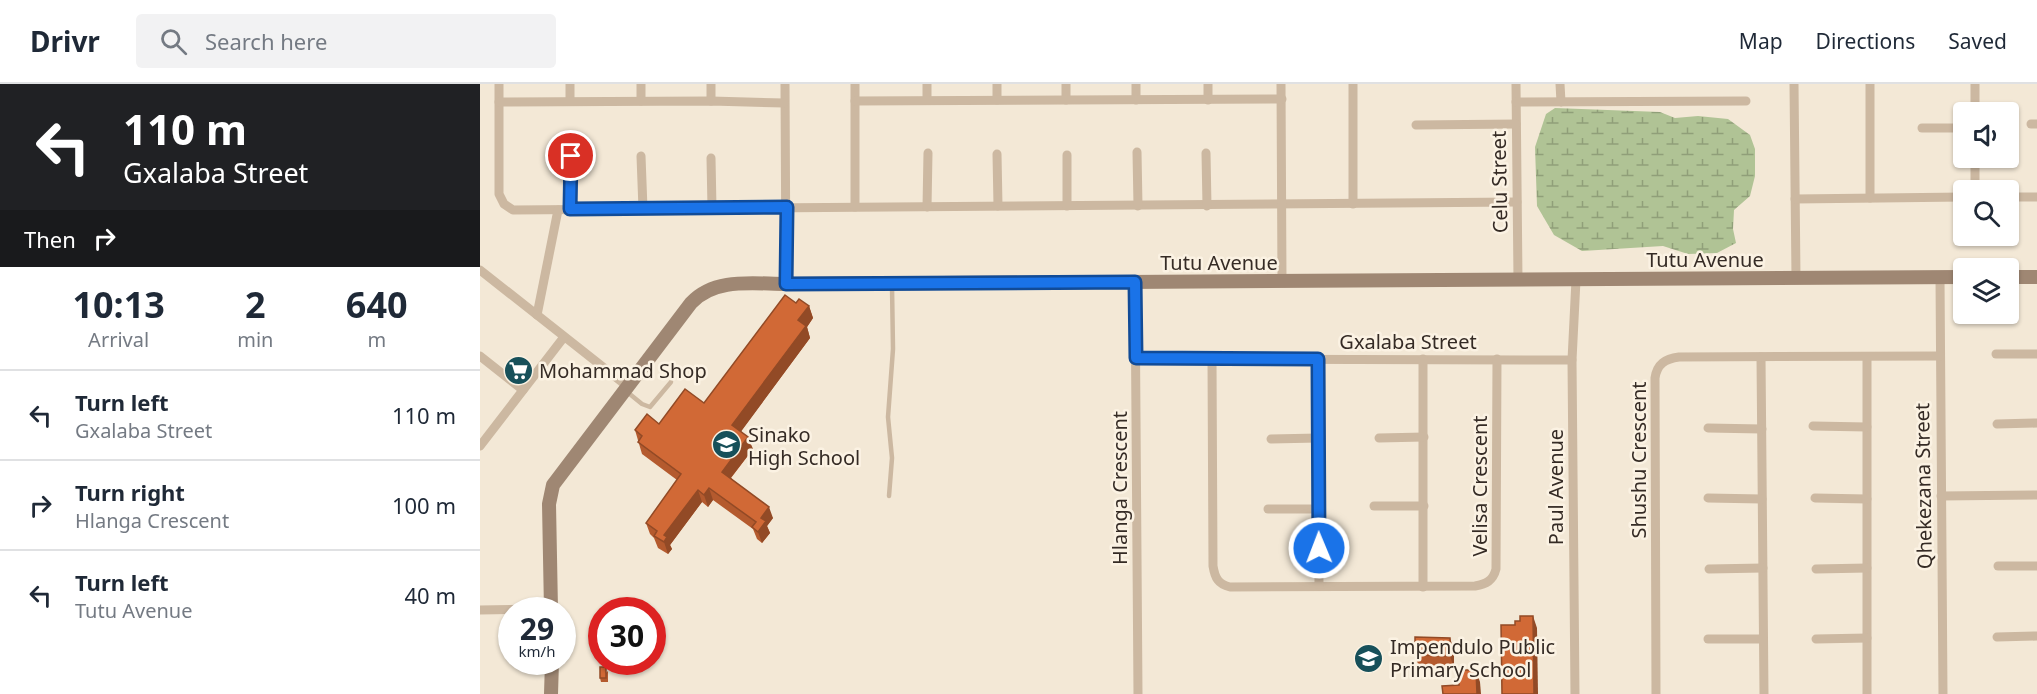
<!DOCTYPE html>
<html lang="en">
<head>
<meta charset="utf-8">
<style>
  :root { --surface:#fff; --page:#f2f2f3; --text:#1f2937; --muted:#747a83; --line:#e0e1e3 }
  body { margin:0; font-family:"Noto Sans",sans-serif; background:var(--page); color:var(--text); height:100vh; display:flex; flex-direction:column; font-size:22px; white-space:nowrap }
  * { box-sizing:border-box; margin:0 }
  p { font-size:20px; color:var(--muted) }
  .icon { flex:none; width:33px; height:33px; fill:none; stroke:currentColor; stroke-width:2; stroke-linecap:round; stroke-linejoin:round }
  .map { position:relative; flex:1; overflow:hidden }
  .drawer { display:flex; flex-direction:column; background:var(--surface); width:480px }
  .drawer>* { flex:none }
  .banner { background:#202124; color:#fff; overflow:hidden }
  .tools { position:absolute; left:1473px; top:18px; display:grid; gap:12px }
  .tools a { display:grid; place-items:center; width:66px; height:66px; border-radius:6px; background:var(--surface); box-shadow:0 2px 4px #0004; font-size:30px }
  .speed { position:absolute; left:18px; top:513px; display:flex; gap:12px; font-size:30px; font-weight:700; text-align:center }
  .speed>* { display:grid; place-content:center; width:78px; height:78px; border-radius:50%; background:var(--surface); box-shadow:0 2px 4px #0004; line-height:1 }
  .speed small { font-size:15px; font-weight:400 }
  .speed .limit { border:9px solid #d22; background:#fff; color:#111 }
  .pin { position:absolute; display:grid; place-items:center; width:51px; height:51px; color:#fff; margin:-26px; border:3px solid #fff; border-radius:50%; box-shadow:0 2px 6px #0007 }
  .me { position:absolute; width:66px; margin:-33px; rotate:359deg; stroke-linejoin:round; filter:drop-shadow(0 0 4px #0008) }
  .turn { display:flex; align-items:center; gap:21px; height:126px; padding:0 24px; font-size:27px }
  .turn .icon { width:78px; height:78px; stroke-width:2.5 }
  .turn b { display:block; font-size:42px; line-height:51px }
  .then { display:flex; align-items:center; height:57px; padding:0 24px; background:#0003; gap:12px; font-size:22px }
  .eta { display:flex; justify-content:space-evenly; align-items:center; height:102px; text-align:center }
  .eta b { font-size:36px; font-weight:700; line-height:42px }
  ul { padding:0; list-style:none }
  li { display:flex; align-items:center; gap:18px; height:90px; padding:0 24px; border-top:2px solid var(--line) }
  li div { flex:1 }
  li b { display:block; font-size:22px }
  li em { font-style:normal }
  header { display:flex; align-items:center; gap:36px; box-sizing:border-box; height:84px; padding:0 30px; background:var(--surface); border-bottom:2px solid var(--line) }
  header strong { font-size:28px }
  nav { display:flex; gap:33px; margin-inline-start:auto; font-size:21px }
  .search { width:420px; height:54px; background:var(--page); display:flex; align-items:center; gap:15px; box-sizing:border-box; padding:0 21px; border-radius:6px; color:var(--muted); font-size:22px }
  main { display:flex; flex:1; min-height:0 }
  .map>svg:first-child { display:block }
</style>
</head>
<body>
<header>
<strong>Drivr</strong>
<div class="search"><svg class="icon" aria-label="search" viewBox="0 0 24 24"><circle cx="10" cy="10" r="6"/><path d="M15 15l6 6"/></svg>Search here</div>
<nav><a>Map</a><a>Directions</a><a>Saved</a></nav>
</header>
<main>
<section class="drawer">
<div class="banner">
<div class="turn"><svg class="icon" aria-label="left" viewBox="0 0 24 24"><path d="M17 20v-9H6M10 6l-5 5 5 5"/></svg><div><b>110 m</b>Gxalaba Street</div></div>
<div class="then">Then<svg class="icon" aria-label="right" viewBox="0 0 24 24"><path d="M7 20v-9h11M14 6l5 5-5 5"/></svg></div>
</div>
<div class="eta">
<div><b>10:13</b><p>Arrival</p></div>
<div><b>2</b><p>min</p></div>
<div><b>640</b><p>m</p></div>
</div>
<ul>
<li><svg class="icon" aria-label="left" viewBox="0 0 24 24"><path d="M17 20v-9H6M10 6l-5 5 5 5"/></svg><div><b>Turn left</b><p>Gxalaba Street</p></div><em>110 m</em></li>
<li><svg class="icon" aria-label="right" viewBox="0 0 24 24"><path d="M7 20v-9h11M14 6l5 5-5 5"/></svg><div><b>Turn right</b><p>Hlanga Crescent</p></div><em>100 m</em></li>
<li><svg class="icon" aria-label="left" viewBox="0 0 24 24"><path d="M17 20v-9H6M10 6l-5 5 5 5"/></svg><div><b>Turn left</b><p>Tutu Avenue</p></div><em>40 m</em></li>
</ul>
</section>
<div class="map">
<svg width="1557" height="610" viewBox="0 0 1557 610">
  <defs>
    <pattern id="wetland-marsh" width="20" height="14" patternUnits="userSpaceOnUse" patternTransform="scale(1.5)"><rect width="20" height="14" fill="#b0c395"/><path d="M1 5h8M5 5V1M11 12h8M15 12V8" fill="none" stroke="#909f79"/></pattern>
  </defs>
  <rect width="100%" height="100%" fill="#f3e8d6"/>
  <path fill="url(#wetland-marsh)" d="M1075 24 1180 28 1195 34 1218 32 1248 35 1270 51 1275 65V92L1270 112 1254 126 1253 145 1256 159 1237 169 1208 170 1183 162 1102 167 1074 151 1057 122 1055 63 1066 30Z"/>
  <g fill="none" stroke-linecap="round" stroke-linejoin="round">
    <g stroke="#ccb8a1" stroke-width="4.5">
      <path d="M146 307 162 320 170 323 191 298"/>
      <path d="M409 412 412 374 408 333 413 265 412 202"/>
    </g>
    <g stroke="#ccb8a1" stroke-width="9">
      <path d="M19 0V110L24 120 33 126 1037 118"/>
      <path d="M161 0V17"/>
      <path d="M231 0V17"/>
      <path d="M305 0 306 200"/>
      <path d="M375 0V123"/>
      <path d="M447 0V16"/>
      <path d="M517 0V16"/>
      <path d="M586 0V16"/>
      <path d="M656 0V16"/>
      <path d="M728 0V16"/>
      <path d="M801 0 802 197"/>
      <path d="M1036 0 1038 196"/>
      <path d="M1080 0 1081 18"/>
      <path d="M1314 0 1316 194"/>
      <path d="M1390 0V114"/>
      <path d="M1495 0V28"/>
      <path d="M90 17V0"/>
      <path d="M375 17 802 15"/>
      <path d="M19 18 231 17 304 19"/>
      <path d="M1036 18 1266 17"/>
      <path d="M1551 40H1557"/>
      <path d="M936 41 1036 40"/>
      <path d="M1442 44H1484"/>
      <path d="M657 68 658 122"/>
      <path d="M726 69 727 122"/>
      <path d="M517 70 518 122"/>
      <path d="M587 71V122"/>
      <path d="M161 72 163 125"/>
      <path d="M231 74 232 124"/>
      <path d="M1495 74V106"/>
      <path d="M1528 113H1557"/>
      <path d="M1315 115 1484 113"/>
      <path d="M873 120V0"/>
      <path d="M447 123 448 69"/>
      <path d="M90 125 91 72"/>
      <path d="M0 186 147 302"/>
      <path d="M1460 194 1463 610"/>
      <path d="M655 198 658 610"/>
      <path d="M57 231 78 126"/>
      <path d="M1516 270H1557"/>
      <path d="M0 272 43 306"/>
      <path d="M1281 273 1284 610"/>
      <path d="M1387 273V610"/>
      <path d="M656 275 1092 276"/>
      <path d="M732 275 733 482C735 494 738 500 750 503L995 502C1006 500 1013 497 1016 485L1017 275"/>
      <path d="M838 275 839 502"/>
      <path d="M943 275V503"/>
      <path d="M1517 340 1557 339"/>
      <path d="M1333 342 1387 343"/>
      <path d="M1228 344 1282 345"/>
      <path d="M899 354 944 353"/>
      <path d="M791 355 838 354"/>
      <path d="M0 362 84 253"/>
      <path d="M1461 412 1557 411"/>
      <path d="M1228 414 1282 415"/>
      <path d="M1335 414 1387 415"/>
      <path d="M894 422H944"/>
      <path d="M788 425H838"/>
      <path d="M1518 482H1557"/>
      <path d="M1229 485 1283 484"/>
      <path d="M1336 485 1387 484"/>
      <path d="M0 526 71 525"/>
      <path d="M1517 553 1557 552"/>
      <path d="M1228 555H1283"/>
      <path d="M1336 555 1387 554"/>
      <path d="M1095 610 1092 276 1096 196"/>
      <path d="M1176 610 1175 294C1177 280 1185 275 1199 273L1460 272"/>
    </g>
    <g stroke="#9f8773" stroke-width="14">
      <path d="M1528 193H1557"/>
      <path d="M71 526 69 420 73 401 211 219C235 193 274 200 306 200L1484 193"/>
      <path d="M71 610 72 578"/>
    </g>
  </g>
  <g fill="#b45a2e">
    <path d="M316 219 329 222 333 234 327 243 330 254 261 347 273 365 251 394 293 434 287 442 290 449 282 459 277 455 273 445 233 416 228 423 222 418 190 461 192 465 188 470 178 464 174 454 170 450 166 439 197 396 162 370 155 346 179 340 224 319Z"/>
    <path d="M974 566V584L939 583 935 571Z"/>
    <path d="M128 587V598H121L120 594Z"/>
  </g>
  <g fill="#924a26">
    <path d="M329 222 333 234 327 243 330 254 257 353 252 341 318 236Z"/>
    <path d="M268 353 273 365 246 400 242 388Z"/>
    <path d="M229 404 233 416 228 423 224 411Z"/>
    <path d="M218 406 222 418 190 461 192 465 188 470 184 458V451Z"/>
    <path d="M289 423 293 434 287 442 290 449 282 459 278 448 281 434Z"/>
    <path d="M1053 532 1057 544 1058 610H1054Z"/>
    <path d="M970 554 974 566V584L970 572Z"/>
    <path d="M996 586 1000 598 1001 610H997Z"/>
  </g>
  <g fill="#d16936" stroke="#924a26" stroke-width="1.5">
    <path d="M305 211 316 219 319 215 329 222 318 236 326 242 252 341 268 353 242 388 289 423 281 434 286 437 278 448 272 443 276 438 229 404 224 411 218 406 184 451 187 453 184 458 174 452 177 447 166 439 201 390 158 358 162 352 155 346 167 330 179 340 205 305 224 319Z"/>
    <path d="M1040 532H1053L1054 610H1022L1021 541H1035V537H1040Z"/>
    <path d="M935 553 970 554V572L935 571Z"/>
    <rect x="120" y="583" width="6" height="11"/>
    <path d="M979 586H996L997 610H963L962 602 979 601Z"/>
  </g>
  <g fill="none" stroke-linecap="round" stroke-linejoin="round">
    <defs>
      <path id="route" d="M91 72 90 125 307 123 306 200 655 198 656 274 838 275 839 464"/>
    </defs>
    <use href="#route" stroke="#114b97" stroke-width="15"/>
    <use href="#route" stroke="#1a73e8" stroke-width="10"/>
  </g>
  <defs>
    <symbol id="supermarket-disc" viewBox="-11 -11 22 22"><circle r="9.5" fill="#17505a" stroke="#fbf2e3"/><path d="M-6-5.5h2.5l.6 2H6L4.5 2H-2.5L-4.4-4H-6ZM-1.5 3.2a1.3 1.3 0 1 0 .1 0ZM3 3.2a1.3 1.3 0 1 0 .1 0Z" fill="#fff"/></symbol>
    <symbol id="school-disc" viewBox="-11 -11 22 22"><circle r="9.5" fill="#17505a" stroke="#fbf2e3"/><path d="M0-5L7-2L0 1L-7-2ZM-4 1L0 2.5L4 1V4Q0 6-4 4Z" fill="#fff"/></symbol>
  </defs>
  <g fill-rule="evenodd">
    <use href="#supermarket-disc" x="22" y="270" width="33" height="33"/>
    <use href="#school-disc" x="230" y="344" width="33" height="33"/>
    <use href="#school-disc" x="872" y="558" width="33" height="33"/>
  </g>
  <g text-anchor="middle" dominant-baseline="central" stroke-width="5" stroke-linejoin="round" paint-order="stroke">
    <g font-size="20" fill="#352b25" stroke="#fbf2e3">
      <text transform="translate(1019 98) rotate(-91)">Celu Street</text>
      <text x="1225" y="175">Tutu Avenue</text>
      <text x="739" y="178">Tutu Avenue</text>
      <text x="928" y="257">Gxalaba Street</text>
      <text transform="translate(1158 376) rotate(-90)">Shushu Crescent</text>
      <text transform="translate(999 402) rotate(-90)">Velisa Crescent</text>
      <text transform="translate(1443 402) rotate(-91)">Qhekezana Street</text>
      <text transform="translate(1075 403) rotate(-90)">Paul Avenue</text>
      <text transform="translate(639 404) rotate(-90)">Hlanga Crescent</text>
    </g>
    <g font-size="20" fill="#352b25" stroke="#fbf2e3" text-anchor="start">
      <text x="59" y="286">Mohammad Shop</text>
      <text x="268" y="350">Sinako<tspan x="268" dy="23">High School</tspan></text>
      <text x="910" y="562">Impendulo Public<tspan x="910" dy="23">Primary School</tspan></text>
    </g>
  </g>
</svg>
<div class="tools">
<a><svg class="icon" aria-label="sound" viewBox="0 0 24 24"><path d="M4 9h4l5-4v14l-5-4H4zM17 9q2 3 0 6"/></svg></a>
<a><svg class="icon" aria-label="search" viewBox="0 0 24 24"><circle cx="10" cy="10" r="6"/><path d="M15 15l6 6"/></svg></a>
<a><svg class="icon" aria-label="layers" viewBox="0 0 24 24"><path d="M12 4l9 5-9 5-9-5zM3 14l9 5 9-5"/></svg></a>
</div>
<div class="speed"><div>29<small>km/h</small></div><div class="limit">30</div></div>
<div class="pin" style="left:91px;top:72px;background:#d93025"><svg class="icon" aria-label="arrive" viewBox="0 0 24 24"><path d="M6 21V4h12l-3 4 3 4H6"/></svg></div>
<svg class="me" style="left:839px;top:464px" viewBox="-20 -20 40 40"><circle r="17" fill="#1a73e8" stroke="#fff" stroke-width="3"/><path d="M0-11L8 9 0 5-8 9z" fill="#fff"/></svg>
</div>
</main>
</body>
</html>
